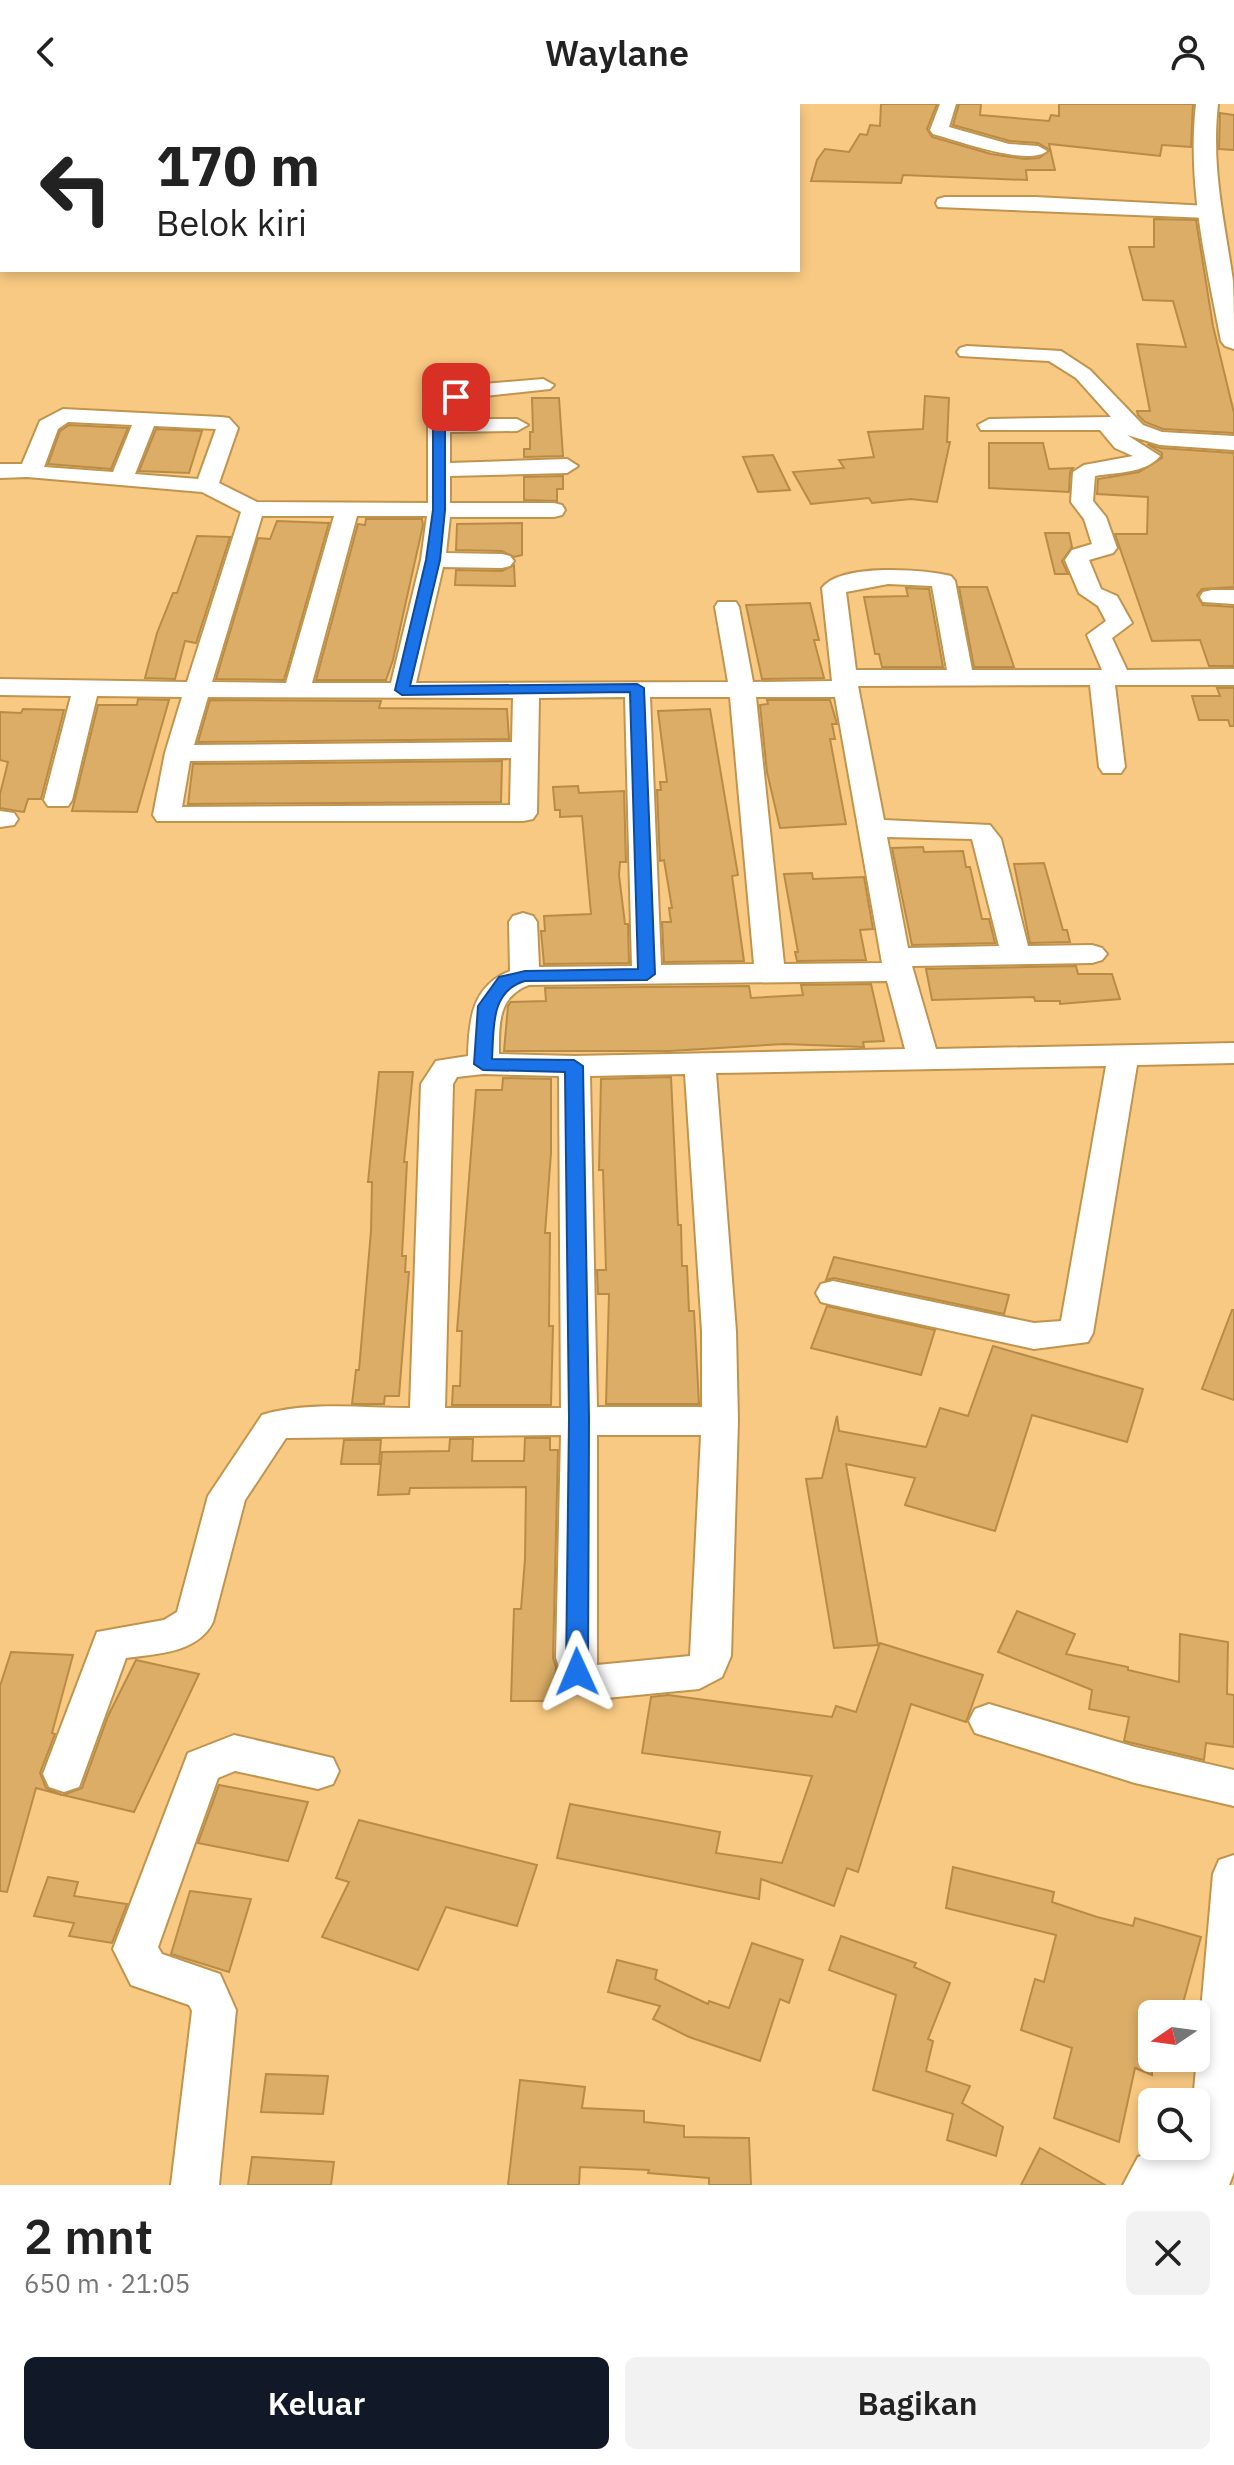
<!DOCTYPE html>
<html lang="id">
<head>
<meta charset="utf-8">
<style>
  :root { --surface:#fff; --page:#f2f2f2; --text:#222; --muted:#767676; --accent:#111827 }
  body { margin:0; font-family:"IBM Plex Sans",sans-serif; background:var(--page); color:var(--text); height:100vh; display:flex; flex-direction:column; font-size:30px; white-space:nowrap }
  * { box-sizing:border-box; margin:0 }
  p { font-size:26px; color:var(--muted) }
  .icon { flex:none; width:44px; height:44px; fill:none; stroke:currentColor; stroke-width:2; stroke-linecap:round; stroke-linejoin:round }
  .map { position:relative; height:2081px; overflow:hidden }
  .details { display:flex; flex-direction:column; background:var(--surface); flex:1 }
  .details>* { flex:none }
  .top-card { position:absolute; left:0px; top:0px; width:800px; height:168px; box-shadow:0 4px 12px #0003; background:#fff; color:var(--text); overflow:hidden }
  .needle { width:52px; rotate:257deg }
  .fabs { position:absolute; left:1138px; top:1896px; display:grid; gap:16px }
  .fabs a { display:grid; place-items:center; width:72px; height:72px; border-radius:12px; background:var(--surface); box-shadow:0 4px 12px #0003; font-size:40px }
  .pin { position:absolute; display:grid; place-items:center; width:68px; height:68px; color:#fff; margin:-34px; border-radius:16px; box-shadow:0 4px 12px #0006 }
  .me { position:absolute; width:88px; margin:-44px; rotate:359deg; stroke-linejoin:round; filter:drop-shadow(0 0 6px #0008) }
  .turn { display:flex; align-items:center; gap:28px; height:168px; padding:0 24px; font-size:36px }
  .turn .icon { width:104px; height:104px; stroke-width:2.5 }
  .turn b { display:block; font-size:56px; line-height:68px }
  .round { display:grid; place-items:center; flex:none; width:84px; height:84px; border-radius:12px; background:var(--page) }
  .head { display:flex; align-items:center; justify-content:space-between; height:136px; padding:0 24px }
  h1 { font-size:48px; font-weight:600; line-height:60px }
  .button { display:flex; gap:16px; margin-top:auto; padding:16px 24px }
  .button a { flex:1; height:92px; border-radius:12px; background:var(--accent); color:#fff; font-size:32px; font-weight:600; line-height:92px; text-align:center }
  .button a+a { background:var(--page); color:var(--text) }
  header { display:flex; justify-content:space-between; align-items:center; height:104px; padding:0 24px; background:var(--surface); font-size:36px; font-weight:600 }
  .map>svg:first-child { display:block }
</style>
</head>
<body>
<header><svg class="icon" aria-label="back" viewBox="0 0 24 24"><path d="M15 5l-7 7 7 7"/></svg>Waylane<svg class="icon" aria-label="person" viewBox="0 0 24 24"><circle cx="12" cy="8" r="4"/><path d="M4 21q1-7 8-7t8 7"/></svg></header>
<div class="map">
<svg width="1234" height="2081" viewBox="0 0 1234 2081">
  <rect width="100%" height="100%" fill="#f8c982"/>
  <g fill="#dbad67" stroke="#b98c46" stroke-width="2">
    <path d="M881 0H937L927 25 932 33 991 50 1025 55 1039 54 1050 46 1038 39 1010 37 953 21 959 0H981L980 11 1049 17 1051 11 1059 12V0H1193L1191 43 1162 41 1160 52 1049 40 1055 66H1026L1027 76 903 71 901 79 811 77 817 56 825 45 849 48 860 30 867 31 870 21 880 22Z"/>
    <path d="M1220 9 1234 11V46L1219 45Z"/>
    <path d="M1154 115 1196 116 1213 222 1234 309V329L1163 325 1145 318 1138 311 1137 307H1150L1137 240 1186 243 1173 197 1143 196 1129 143H1154Z"/>
    <path d="M925 292 949 294 947 338H950L937 398 911 395 872 399 869 394 811 400 793 368 844 364 839 356 874 353 868 328 923 325Z"/>
    <path d="M532 294H559L563 352 524 353V345H530V328H533Z"/>
    <path d="M69 321 128 324 111 365 48 360 60 327Z"/>
    <path d="M156 325 202 327 189 369 139 367Z"/>
    <path d="M989 339H1043L1049 365 1073 364 1070 368 1069 388 989 384Z"/>
    <path d="M1147 340 1160 344 1234 349V483L1202 485 1197 491 1203 501 1234 503V562H1209L1200 536 1152 537 1115 430H1147L1148 393 1097 390 1098 375 1139 368 1162 354V349Z"/>
    <path d="M773 351 790 386 758 388 743 353Z"/>
    <path d="M563 372V385H557V397L524 396V373Z"/>
    <path d="M366 415H422L423 421 393 556 386 576H316L358 420 365 421Z"/>
    <path d="M277 417 329 419 284 576 216 575 258 434 270 435Z"/>
    <path d="M522 419V451L514 453 502 447 456 446 457 420Z"/>
    <path d="M1045 429H1069L1072 443 1062 457 1068 470H1055Z"/>
    <path d="M197 432 230 433 196 539 185 537 175 575 145 574 157 529 173 489H177Z"/>
    <path d="M514 461 515 482 455 481 456 466 502 467Z"/>
    <path d="M959 483H987L1014 563H974Z"/>
    <path d="M906 484 929 485 943 563H882L879 550H875L864 493 908 492Z"/>
    <path d="M810 499 819 536H814L824 574 762 575 746 501Z"/>
    <path d="M1217 584H1234V622H1230L1228 616H1199L1192 592H1220Z"/>
    <path d="M138 595 169 596 137 708 72 707 98 601H137Z"/>
    <path d="M210 596 381 597 379 604 507 605 509 635 198 638Z"/>
    <path d="M767 596H830L837 620H832L835 635H830L846 720 780 724 767 668 760 601 768 600Z"/>
    <path d="M23 605 64 606 41 695H28L24 708 17 707 0 704V690L8 658 0 656V608L21 609Z"/>
    <path d="M710 605 738 771 732 772 744 857 664 858 662 818H671L669 804H672L664 756 660 757 657 686H661L660 678H667L658 607Z"/>
    <path d="M502 657 501 698 188 700 193 660Z"/>
    <path d="M578 682 579 689 624 687 626 758H620L619 771 625 820H628L629 859 544 860 541 827H545L544 812 591 810 582 712 560 713V706H555L553 683Z"/>
    <path d="M923 743 924 748 963 747 966 763H970L982 815H989L995 839 912 841 892 744Z"/>
    <path d="M1044 759 1063 826H1067L1070 838 1030 839 1014 760Z"/>
    <path d="M812 769 813 775 864 773 873 825 860 826 866 856 797 857 795 848H798L784 770Z"/>
    <path d="M1076 862 1078 870H1112L1120 895 1060 900V897H1035L1034 893 932 896 926 865Z"/>
    <path d="M871 880 884 937 863 938 864 943 784 940 670 947H504L508 902 511 898 546 897 545 884 749 882 751 894 803 891 801 881Z"/>
    <path d="M379 968H413L404 1058H407L402 1152H406L405 1168H409L399 1292H385L384 1300H352L356 1266H359L371 1127 372 1078H368Z"/>
    <path d="M671 973 678 1121H681L682 1162H687L689 1207H694L699 1300H606L609 1190H598L597 1166H606L603 1066H599L601 975Z"/>
    <path d="M503 974 551 975V1049L545 1129H550L549 1222H553L551 1301H452L453 1282H460L462 1227H457L476 986H502Z"/>
    <path d="M834 1153 1009 1191 1004 1210 834 1174 826 1176Z"/>
    <path d="M827 1202 935 1226 921 1271 811 1244Z"/>
    <path d="M1232 1206H1234V1296L1202 1285Z"/>
    <path d="M993 1242 1143 1285 1127 1338 1032 1311 995 1427 905 1401 915 1374 846 1360 878 1541 834 1544 806 1375 822 1374 837 1312 839 1327 926 1343 940 1304 968 1312Z"/>
    <path d="M525 1334H550V1346H558L553 1554 556 1563 555 1597H511L514 1505H521L525 1455 526 1383 410 1384 409 1390 378 1391 382 1348 449 1347 450 1335H473L472 1357H524Z"/>
    <path d="M344 1336H381L379 1360H341Z"/>
    <path d="M1017 1507 1075 1530 1066 1550 1128 1563V1566L1179 1578 1180 1530 1228 1538 1227 1590 1234 1591V1643L1206 1639 1204 1656 1124 1637 1129 1613 1089 1605 1092 1586 998 1548Z"/>
    <path d="M880 1539 983 1571 966 1618 911 1600 858 1768 847 1764 834 1802 761 1775 759 1795 557 1754 570 1700 720 1728 716 1749 782 1759 812 1672 642 1649 651 1593 668 1591 832 1613 836 1602 856 1608Z"/>
    <path d="M11 1548 73 1551 52 1629 55 1630 40 1669 46 1684 62 1691 36 1684 7 1788 0 1787V1582Z"/>
    <path d="M136 1556 199 1570 134 1708 63 1691 82 1684 108 1612Z"/>
    <path d="M219 1681 308 1698 288 1757 198 1739Z"/>
    <path d="M359 1716 537 1761 517 1822 446 1803 418 1866 322 1833 349 1778 336 1774Z"/>
    <path d="M953 1763 1054 1788 1052 1798 1097 1813 1133 1822 1135 1814 1201 1833 1180 1910H1152V1971L1135 1964 1119 2038 1054 2014 1072 1944 1021 1926 1035 1875 1044 1878 1056 1831 946 1804Z"/>
    <path d="M48 1773 78 1778 74 1792 127 1800 112 1839 69 1832 74 1819 34 1812Z"/>
    <path d="M190 1787 251 1795 229 1868 171 1850Z"/>
    <path d="M841 1832 916 1859 914 1863 950 1879 928 1935 933 1937 926 1967 970 1982 962 1999 1003 2023 996 2052 947 2036 953 2010 873 1986 896 1891 829 1866Z"/>
    <path d="M752 1839 803 1856 789 1899 780 1895 760 1957 689 1933 653 1915 660 1902 608 1888 617 1856 657 1866 655 1875 708 1900 709 1897 729 1904Z"/>
    <path d="M266 1970 328 1972 323 2010 261 2008Z"/>
    <path d="M520 1976 585 1983 582 2004 644 2007V2018L684 2022V2033L749 2034 751 2081H709V2074L648 2069 649 2066 580 2063 579 2081H508Z"/>
    <path d="M1040 2044 1058 2054 1105 2081H1021Z"/>
    <path d="M252 2053 334 2058 331 2081H248Z"/>
  </g>
  <g fill="none" stroke-linecap="round" stroke-linejoin="round">
    <defs>
      <g id="minor">
        <path d="M0 0H22L23 2 2 4Z"/>
        <path d="M63 0H83L84 2H64Z"/>
        <path d="M237 0H258L259 2H238Z"/>
        <path d="M940 0H956L949 23 1009 40 1038 42 1047 47C1029 63 956 36 933 30L930 26Z"/>
        <path d="M0 25H2L0 36Z"/>
        <path d="M945 93H1035L1209 102 1218 108 1209 114 938 103 936 99 938 95Z"/>
        <path d="M967 242 1061 247 1090 266 1143 321 1162 328 1234 332V346L1160 341 1127 331 1160 352C1145 370 1116 368 1095 372L1093 397 1106 413 1117 444 1113 449 1089 456 1101 485 1117 492 1132 519 1112 534 1127 566 1234 565V581H1115L1125 663 1121 669H1103L1099 663 1090 581 858 582 884 716 990 721 1001 735 1028 842 1092 841 1102 844 1107 850 1102 856 1092 859 912 862 936 945 1234 939V959L1137 961 1093 1229 1088 1238 1034 1245 833 1201 821 1198 816 1189 821 1180 833 1177 1034 1219 1061 1217 1106 962 716 969 736 1227 738 1317 731 1552 722 1573 699 1585 596 1595 566 1583 556 1554 561 1331 286 1334 245 1396 213 1518C198 1549 156 1550 126 1554L79 1683 64 1688 49 1683 43 1670 97 1528 164 1516 177 1508 208 1392 262 1311C307 1297 363 1304 410 1304L421 980 436 957 468 952C469 915 472 882 510 867L509 818 513 812 523 809 533 812 537 818 539 863 632 862 625 593 539 594 537 709 533 715 523 717H157L153 711 165 649 182 593 97 592 72 696 68 702H48L44 696 71 592 0 591V575L187 578 241 408 202 388 27 373 0 374V360H22L40 317 63 305 221 313 229 314 238 324 219 379 257 398 428 399V300L431 295 472 281 543 275 554 281 550 285 476 293 450 303V315H517L528 321 517 327 450 328V359L567 355 578 362 567 369 450 372V399H554L562 401 565 406 562 411 554 413H450L446 449 502 450 510 452 514 457 510 462 502 464 443 463 416 579 728 578 715 503 718 498H736L739 503 753 578 832 577 822 484C840 459 924 465 951 472L955 477 972 566H1102L1087 531 1106 517 1098 502 1079 489 1065 456 1072 446 1092 440 1084 415 1071 398 1073 368 1084 361 1133 352 1115 344 1100 326H981L978 321 989 315 1111 313 1076 274 1049 257 960 252 957 248 960 244ZM68 318 132 321 113 368 44 363 58 325ZM154 322 216 325 198 375 135 370ZM262 412H334L286 579 212 578ZM357 412H427L421 456 391 579H312ZM888 480 932 482 947 566H856L846 488ZM208 593 513 594 512 638 194 641ZM650 593H730L754 860 661 861ZM756 593H835L882 859 784 860ZM511 654 510 701 182 703 190 657ZM887 733 972 735 999 842 908 844ZM887 877 905 945 574 952 499 950C499 921 497 893 529 881ZM483 970 559 972 561 1304H445L453 980 457 973ZM685 970 702 1227V1303H597L590 972ZM597 1331H701L690 1552 597 1561Z"/>
        <path d="M1212 486H1234V500L1203 498 1200 493 1203 488Z"/>
        <path d="M0 707 14 709 18 715 14 721 0 723Z"/>
        <path d="M989 1600 1135 1643 1234 1666V1702L1135 1679 975 1629 969 1617 975 1605Z"/>
        <path d="M234 1631 333 1654 339 1667 333 1680 318 1685 235 1667 218 1674 158 1843 162 1850 220 1870 236 1906 219 2081H171L192 1907 189 1901 131 1881 113 1845 188 1649Z"/>
        <path d="M1234 1751V2068L1229 2081H1123L1138 2053 1155 2047 1196 2042V1998H1193L1213 1770 1219 1756Z"/>
      </g>
      <path id="tertiary" d="M1196 0H1218C1211 64 1224 114 1233 177 1234 199 1234 223 1234 245L1225 242 1221 237C1206 158 1187 81 1196 0Z"/>
    </defs>
    <use href="#minor" stroke="#c1944e" stroke-width="4"/>
    <use href="#tertiary" stroke="#c1944e" stroke-width="4"/>
    <use href="#minor" fill="#fff" fill-rule="evenodd"/>
    <use href="#tertiary" fill="#fff" fill-rule="evenodd"/>
  </g>
  <path fill="#1a73e8" stroke="#114b97" stroke-width="2" d="M456 289 462 293 445 302V406L440 456 410 582 637 580 644 584 655 870 647 876 525 877C490 887 494 924 492 955L574 956 583 962 589 1315 588 1568 585 1575 577 1577 569 1575 566 1568 569 1315 565 968 483 966 474 960 478 902 499 873 525 867 638 865 630 588 402 591 395 586 426 456 433 406V300Z"/>
</svg>
<div class="fabs">
<a><svg class="needle" viewBox="-14 -14 28 28"><path d="M0-13l5 13h-10z" fill="#e53935"/><path d="M0 13l5-13h-10z" fill="#767676"/></svg></a>
<a><svg class="icon" aria-label="search" viewBox="0 0 24 24"><circle cx="10" cy="10" r="6"/><path d="M15 15l6 6"/></svg></a>
</div>
<div class="pin" style="left:456px;top:293px;background:#d93025"><svg class="icon" aria-label="arrive" viewBox="0 0 24 24"><path d="M6 21V4h12l-3 4 3 4H6"/></svg></div>
<svg class="me" style="left:577px;top:1568px" viewBox="-20 -20 40 40"><path d="M0-17L14 15 0 8-14 15z" fill="#1a73e8" stroke="#fff" stroke-width="4"/></svg>
<div class="top-card">
<div class="turn"><svg class="icon" aria-label="left" viewBox="0 0 24 24"><path d="M17 20v-9H6M10 6l-5 5 5 5"/></svg><div><b>170 m</b>Belok kiri</div></div>
</div>
</div>
<section class="details">
<div class="head"><div><h1>2 mnt</h1><p>650 m · 21:05</p></div><a class="round"><svg class="icon" aria-label="close" viewBox="0 0 24 24"><path d="M6 6l12 12M18 6L6 18"/></svg></a></div>
<div class="button"><a>Keluar</a><a>Bagikan</a></div>
</section>
</body>
</html>
